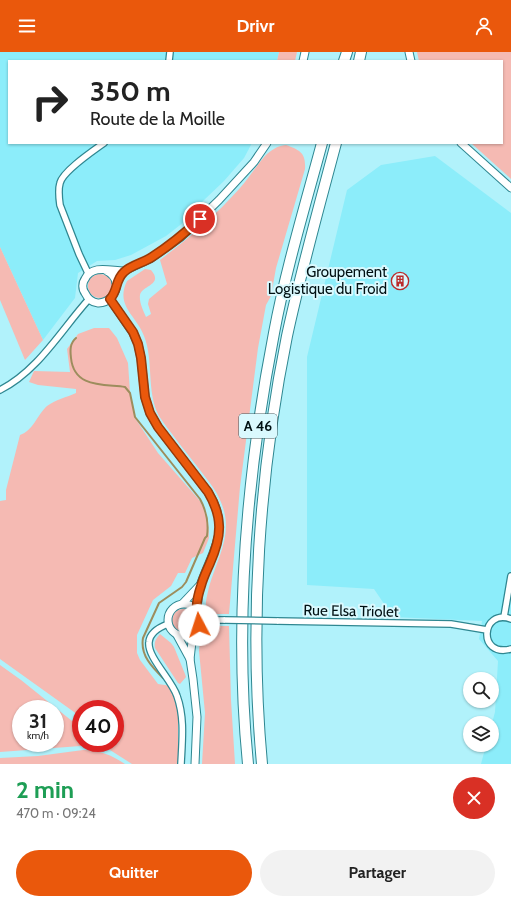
<!DOCTYPE html>
<html lang="fr">
<head>
<meta charset="utf-8">
<style>
  :root { --surface:#fff; --page:#f2f2f2; --text:#222; --muted:#767676; --accent:#ea580c }
  body { margin:0; font-family:Cabin,sans-serif; background:var(--page); color:var(--text); height:100vh; display:flex; flex-direction:column; font-size:15px; white-space:nowrap }
  * { box-sizing:border-box; margin:0 }
  p { font-size:13px; color:var(--muted) }
  .icon { flex:none; width:22px; height:22px; fill:none; stroke:currentColor; stroke-width:2; stroke-linecap:round; stroke-linejoin:round }
  .map { position:relative; height:712px; overflow:hidden }
  .drawer { display:flex; flex-direction:column; background:var(--surface); flex:1 }
  .drawer>* { flex:none }
  .guide { position:absolute; left:8px; top:8px; width:495px; height:84px; border-radius:0px; box-shadow:0 1px 3px #0004; background:#fff; color:var(--text); overflow:hidden }
  .controls { position:absolute; left:463px; top:620px; display:grid; gap:8px }
  .controls a { display:grid; place-items:center; width:36px; height:36px; border-radius:50%; background:var(--surface); box-shadow:0 1px 3px #0004; font-size:20px }
  .speed { position:absolute; left:12px; top:648px; display:flex; gap:8px; font-size:20px; font-weight:700; text-align:center }
  .speed>* { display:grid; place-content:center; width:52px; height:52px; border-radius:50%; background:var(--surface); box-shadow:0 1px 3px #0004; line-height:1 }
  .speed small { font-size:10px; font-weight:400 }
  .speed .limit { border:6px solid #d22; background:#fff; color:#111 }
  .pin { position:absolute; display:grid; place-items:center; width:34px; height:34px; color:#fff; margin:-17px; border:2px solid #fff; border-radius:50%; box-shadow:0 1px 4px #0007 }
  .me { position:absolute; width:44px; margin:-22px; rotate:355deg; stroke-linejoin:round; filter:drop-shadow(0 0 3px #0008) }
  .turn { display:flex; align-items:center; gap:14px; height:84px; padding:0 16px; font-size:18px }
  .turn .icon { width:52px; height:52px; stroke-width:2.5 }
  .turn b { display:block; font-size:28px; line-height:34px }
  .round { display:grid; place-items:center; flex:none; width:42px; height:42px; border-radius:21px; background:var(--page) }
  .overview { display:flex; align-items:center; justify-content:space-between; height:68px; padding:0 16px }
  h1 { font-size:24px; font-weight:700; line-height:30px; color:#1e9e55 }
  .action { display:flex; gap:8px; margin-top:auto; padding:8px 16px }
  .action a { flex:1; height:46px; border-radius:24px; background:var(--accent); color:#fff; font-size:16px; font-weight:700; line-height:46px; text-align:center }
  .action a+a { background:var(--page); color:var(--text) }
  header { display:flex; justify-content:space-between; align-items:center; height:52px; padding:0 16px; background:var(--accent); color:#fff; font-size:18px; font-weight:700 }
  .map>svg:first-child { display:block }
</style>
</head>
<body>
<header><svg class="icon" aria-label="menu" viewBox="0 0 24 24"><path d="M4 6h16M4 12h16M4 18h16"/></svg>Drivr<svg class="icon" aria-label="person" viewBox="0 0 24 24"><circle cx="12" cy="8" r="4"/><path d="M4 21q1-7 8-7t8 7"/></svg></header>
<div class="map">
<svg width="511" height="712" viewBox="0 0 511 712">
  <rect width="100%" height="100%" fill="#b1f2fb"/>
  <g fill="#8cedfa">
    <path d="M0 0H279L277 9H9V91H252L244 106 224 129 183 168 184 170 166 184 131 203 115 208 97 209 78 221 75 246 43 288 0 195Z"/>
    <path d="M435 104 511 161V712H481L486 693H492V671L495 660 498 609 479 587 482 569 393 565 374 537 307 533V305L347 138 381 113Z"/>
  </g>
  <g fill="#f5bab3" fill-rule="evenodd">
    <path d="M279 0H297L295 9H277Z"/>
    <path d="M417 0H511V127L471 91H502V9H419Z"/>
    <path d="M286 93C300 98 306 101 305 117L276 216 271 244 266 253 258 296 240 435 229 562H212L206 559C205 550 207 544 209 535 218 504 235 480 220 448 216 438 209 430 203 422 194 410 184 398 175 386 170 379 164 372 159 364 146 339 154 309 144 284 136 263 115 254 127 229L145 217 151 218C164 233 142 233 140 243 139 250 143 258 146 265L151 262 148 252 149 247 167 232 160 208C189 186 216 163 240 136 249 126 256 114 265 104 271 98 277 94 286 93Z"/>
    <path d="M0 195 43 288 25 308 0 248Z"/>
    <circle cx="100" cy="234" r="12"/>
    <path d="M94 276H109L117 286 128 311 130 340 135 366 158 401 200 449 205 459 208 469 209 486 203 501 192 506 185 521H178L171 534 153 548 137 583V601L140 608 158 632 171 634 177 649 178 659V712H132L99 691H115V657H81V665L0 607V449L6 448V438L20 383C33 379 37 363 47 354 55 348 67 345 76 341V337L38 333 29 330 34 319 70 320 67 297 78 282Z"/>
    <circle cx="183" cy="568" r="11"/>
    <path d="M214 574H229L231 648 235 712H202L205 661 199 599C200 587 202 579 214 574Z"/>
    <path d="M160 582 171 591 174 595 185 622 186 625 180 632 178 631 155 596C154 589 156 587 160 582Z"/>
    <path d="M0 613 21 628 77 673 81 676V691H95L94 693 0 700ZM21 657H55V691H21Z"/>
    <path d="M83 698C100 698 111 703 125 712H0V706L38 704Z"/>
  </g>
  <g fill="none" stroke-linecap="round" stroke-linejoin="round">
    <path stroke="#9d8d5d" stroke-width="2" d="M76 286C70 291 70 298 71 306 74 336 103 332 125 335L130 341 135 365 200 447C206 458 209 470 207 484L205 486 186 530 182 535 159 551 143 586C140 603 152 615 163 626"/>
    <defs>
      <g id="minor">
        <path d="M169 9 170 0"/>
        <path d="M88 221 79 202 60 153C59 146 58 138 60 131 63 119 93 99 104 91"/>
        <path d="M0 338C38 319 61 278 89 247"/>
        <path d="M198 561 214 568H225"/>
        <path d="M504 565 511 524"/>
        <path d="M511 567C481 556 477 606 511 597"/>
        <path d="M277 569 451 572 487 578"/>
        <path d="M168 572C160 575 150 580 149 590 147 605 172 628 177 644 185 666 182 690 181 712"/>
        <path d="M199 573 214 568"/>
      </g>
      <g id="tertiary">
        <path d="M409 0 411 9"/>
        <path d="M303 9 305 0"/>
        <path d="M461 91 511 136"/>
        <path d="M105 218C135 233 98 268 85 241 82 237 82 231 85 227 92 212 111 219 124 219"/>
        <path d="M116 231 124 219 150 207 181 185 219 148 254 110 267 91"/>
        <path d="M110 247 133 281 138 292 141 306 145 345 150 361 158 375 208 440C231 477 214 495 201 531 198 539 198 549 197 558"/>
        <path d="M183 551 201 532"/>
        <circle cx="184" cy="568" r="16"/>
        <path d="M177 583 190 607 193 627 197 665 195 712"/>
        <path d="M190 607 193 581"/>
      </g>
      <g id="motorway">
        <path d="M344 9 347 0"/>
        <path d="M359 9 361 0"/>
        <path d="M248 712C234 571 247 420 274 281 286 217 305 154 322 91"/>
        <path d="M262 712C249 571 259 422 287 284 301 219 319 155 336 91"/>
      </g>
    </defs>
    <use href="#minor" stroke="#2f8791" stroke-width="8"/>
    <use href="#tertiary" stroke="#2f8791" stroke-width="9"/>
    <use href="#motorway" stroke="#2f8791" stroke-width="12"/>
    <use href="#minor" stroke="#fff" stroke-width="5.5"/>
    <use href="#tertiary" stroke="#fff" stroke-width="7"/>
    <use href="#motorway" stroke="#fff" stroke-width="10"/>
    <defs>
      <path id="minor-bridge" d="M225 568 277 569"/>
    </defs>
    <use href="#minor-bridge" stroke="#2f8791" stroke-width="8" stroke-linecap="butt"/>
    <use href="#minor-bridge" stroke="#fff" stroke-width="5.5"/>
  </g>
  <g fill="none" stroke-linecap="round" stroke-linejoin="round">
    <defs>
      <path id="route" d="M199 573C200 566 198 564 197 558 196 551 199 540 201 534 203 526 207 518 210 511 222 484 223 465 208 440L158 375 150 361 145 345 141 306 138 292 133 280 110 247C118 239 115 228 124 220 131 213 143 211 152 205 169 194 185 181 200 167"/>
    </defs>
    <use href="#route" stroke="#983908" stroke-width="10"/>
    <use href="#route" stroke="#ea580c" stroke-width="7"/>
  </g>
  <defs>
    <symbol id="building-ring" viewBox="-11 -11 22 22"><circle r="9.5" fill="#daf9fe" stroke="#ba2b2a" stroke-width="1.5"/><path d="M-4-6H4V6H1V3H-1V6H-4ZM-2.5-4.3h1.7v1.8h-1.7ZM.8-4.3h1.7v1.8H.8ZM-2.5-1h1.7V.8h-1.7ZM.8-1h1.7V.8H.8Z" fill="#ba2b2a"/></symbol>
  </defs>
  <g fill-rule="evenodd">
    <use href="#building-ring" x="390" y="219" width="20" height="20"/>
  </g>
  <g text-anchor="middle" dominant-baseline="central" stroke-width="4" stroke-linejoin="round" paint-order="stroke">
    <rect fill="#daf9fe" stroke="#41565a" stroke-width="1" x="239" y="362" width="38" height="24" rx="3"/>
    <g font-size="14" font-weight="bold" fill="#001013">
      <text x="258" y="374">A 46</text>
    </g>
    <g font-size="15" fill="#001013" stroke="#daf9fe" text-anchor="end">
      <text x="387" y="220">Groupement<tspan x="387" dy="17">Logistique du Froid</tspan></text>
    </g>
    <g font-size="15" fill="#001013" stroke="#daf9fe">
      <text transform="translate(351 559) rotate(1)">Rue Elsa Triolet</text>
    </g>
  </g>
</svg>
<div class="controls">
<a><svg class="icon" aria-label="search" viewBox="0 0 24 24"><circle cx="10" cy="10" r="6"/><path d="M15 15l6 6"/></svg></a>
<a><svg class="icon" aria-label="layers" viewBox="0 0 24 24"><path d="M12 4l9 5-9 5-9-5zM3 14l9 5 9-5"/></svg></a>
</div>
<div class="speed"><div>31<small>km/h</small></div><div class="limit">40</div></div>
<div class="pin" style="left:200px;top:167px;background:#d93025"><svg class="icon" aria-label="arrive" viewBox="0 0 24 24"><path d="M6 21V4h12l-3 4 3 4H6"/></svg></div>
<svg class="me" style="left:199px;top:573px" viewBox="-20 -20 40 40"><circle r="19" fill="#fff"/><path d="M0-13L10 11 0 6-10 11z" fill="#ea580c"/></svg>
<div class="guide">
<div class="turn"><svg class="icon" aria-label="right" viewBox="0 0 24 24"><path d="M7 20v-9h11M14 6l5 5-5 5"/></svg><div><b>350 m</b>Route de la Moille</div></div>
</div>
</div>
<section class="drawer">
<div class="overview"><div><h1>2 min</h1><p>470 m · 09:24</p></div><a class="round" style="background:#d93025;color:#fff"><svg class="icon" aria-label="close" viewBox="0 0 24 24"><path d="M6 6l12 12M18 6L6 18"/></svg></a></div>
<div class="action"><a>Quitter</a><a>Partager</a></div>
</section>
</body>
</html>
